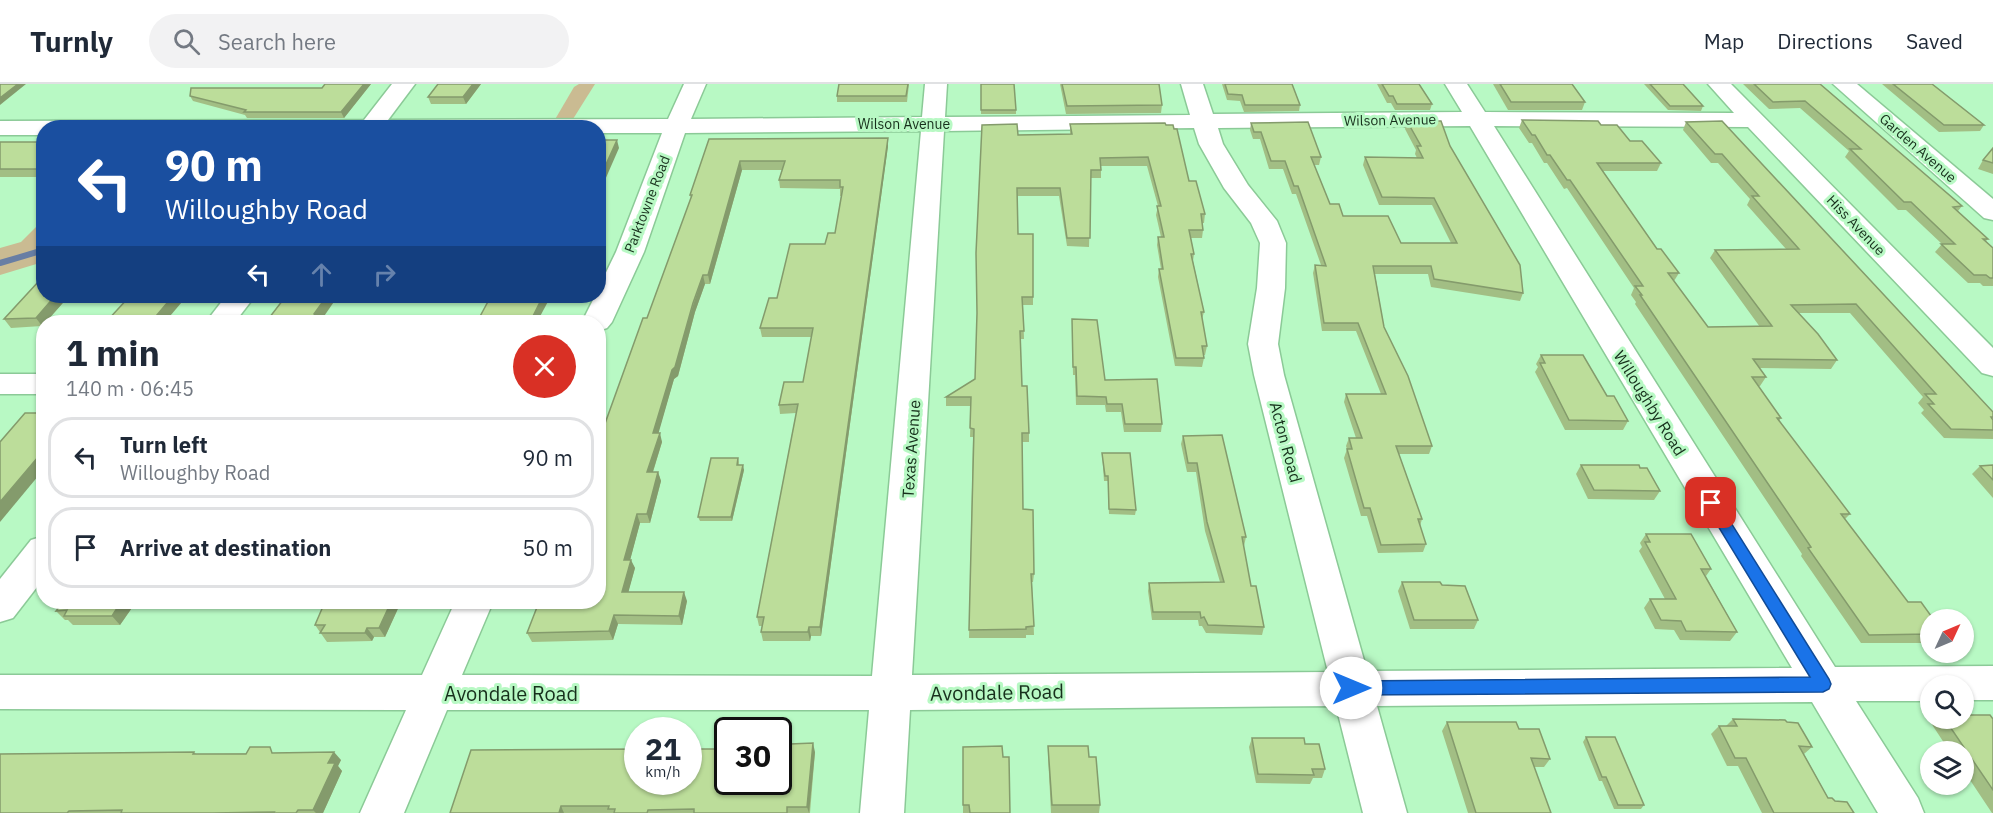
<!DOCTYPE html>
<html lang="en">
<head>
<meta charset="utf-8">
<style>
  :root { --surface:#fff; --page:#f2f2f3; --text:#1f2937; --muted:#747a83; --line:#e0e1e3 }
  body { margin:0; font-family:"IBM Plex Sans",sans-serif; background:var(--page); color:var(--text); height:100vh; display:flex; flex-direction:column; font-size:22px; white-space:nowrap }
  * { box-sizing:border-box; margin:0 }
  p { font-size:20px; color:var(--muted) }
  .icon { flex:none; width:33px; height:33px; fill:none; stroke:currentColor; stroke-width:2; stroke-linecap:round; stroke-linejoin:round }
  .map { position:relative; flex:1; overflow:hidden }
  .panel { position:absolute; left:36px; top:231px; width:570px; height:294px; display:flex; flex-direction:column; background:var(--surface); border-radius:24px; box-shadow:0 2px 4px #0004 }
  .panel>* { flex:none }
  .guide { position:absolute; left:36px; top:36px; width:570px; height:183px; border-radius:24px; box-shadow:0 2px 4px #0004; background:#1a4fa0; color:#fff; overflow:hidden }
  .needle { width:39px; rotate:46deg }
  .buttons { position:absolute; left:1920px; top:525px; display:grid; gap:12px }
  .buttons a { display:grid; place-items:center; width:54px; height:54px; border-radius:50%; background:var(--surface); box-shadow:0 2px 4px #0004; font-size:30px }
  .speed { position:absolute; left:624px; top:633px; display:flex; gap:12px; font-size:30px; font-weight:700; text-align:center }
  .speed>* { display:grid; place-content:center; width:78px; height:78px; border-radius:50%; background:var(--surface); box-shadow:0 2px 4px #0004; line-height:1 }
  .speed small { font-size:15px; font-weight:400 }
  .speed .limit { border:3px solid #111; border-radius:9px; background:#fff; color:#111 }
  .pin { position:absolute; display:grid; place-items:center; width:51px; height:51px; color:#fff; margin:-26px; border-radius:12px; box-shadow:0 3px 9px #0006 }
  .me { position:absolute; width:66px; margin:-33px; rotate:90deg; stroke-linejoin:round; filter:drop-shadow(0 0 4px #0008) }
  .turn { display:flex; align-items:center; gap:21px; height:126px; padding:0 30px; font-size:27px }
  .turn .icon { width:78px; height:78px; stroke-width:2.5 }
  .turn b { display:block; font-size:42px; line-height:51px }
  .lanes { display:flex; align-items:center; height:57px; padding:0 30px; background:#0003; justify-content:center; gap:30px; direction:ltr }
  .lanes .off { opacity:.35 }
  .round { display:grid; place-items:center; flex:none; width:63px; height:63px; border-radius:32px; background:var(--page) }
  .head { display:flex; align-items:center; justify-content:space-between; height:102px; padding:0 30px }
  h1 { font-size:36px; font-weight:800; line-height:45px }
  ul { padding:0; list-style:none }
  li { display:flex; align-items:center; gap:18px; height:81px; margin:0 12px 9px; padding:0 18px; border:3px solid var(--line); border-radius:24px }
  li div { flex:1 }
  li b { display:block; font-size:22px }
  li em { font-style:normal }
  header { display:flex; align-items:center; gap:36px; box-sizing:border-box; height:84px; padding:0 30px; background:var(--surface); border-bottom:2px solid var(--line) }
  header strong { font-size:28px }
  nav { display:flex; gap:33px; margin-inline-start:auto; font-size:21px }
  .search { width:420px; height:54px; background:var(--page); display:flex; align-items:center; gap:15px; box-sizing:border-box; padding:0 21px; border-radius:33px; color:var(--muted); font-size:22px }
  .map>svg:first-child { display:block }
</style>
</head>
<body>
<header>
<strong>Turnly</strong>
<div class="search"><svg class="icon" aria-label="search" viewBox="0 0 24 24"><circle cx="10" cy="10" r="6"/><path d="M15 15l6 6"/></svg>Search here</div>
<nav><a>Map</a><a>Directions</a><a>Saved</a></nav>
</header>
<div class="map">
<svg width="1993" height="729" viewBox="0 0 1993 729">
  <rect width="100%" height="100%" fill="#b8f9c4"/>
  <g fill="#cabb92">
    <path d="M579 0H595L568 43 550 44 574 3Z"/>
    <path d="M43 136V178L0 191V164L21 158Z"/>
  </g>
  <g fill="none" stroke-linecap="round" stroke-linejoin="round">
    <path stroke="#687ea4" stroke-width="6" d="M0 179 44 166"/>
    <defs>
      <g id="minor">
        <path d="M392 0H415L388 36 668 35 684 0H706L691 35 922 33 925 0H947L945 33 1190 31 1181 0H1203L1213 30 1462 28 1445 0H1467L1485 28 1734 29 1708 0H1731L1993 264V292L1982 289 1748 43 1494 42 1835 583 1993 582V616H1964V602H1930V617H1856L1918 714 1924 729H1878L1812 618 1377 622 1407 729H1363L1336 622 910 626 904 729H860L869 626H447L404 729H360L406 626 0 625V591H422L455 518H493L462 591 872 592 921 47 685 49 644 168 612 238 607 244 598 247V238H582L595 212H598V205L616 168 662 49H598V44H44V51H0V37L364 36ZM1470 42 1792 584 1367 587 1284 291 1278 260 1285 204 1286 159 1277 137 1248 101 1223 60 1218 44ZM1194 44 1199 60 1224 104 1251 139 1260 159 1257 204 1248 260 1254 291 1328 588 912 591 944 47Z"/>
        <path d="M1833 0H1857L1993 115V136L1984 134Z"/>
        <path d="M226 212H255L235 238H206Z"/>
        <rect x="0" y="290" width="44" height="20"/>
        <path d="M44 452V494L13 534 0 538V495L31 456Z"/>
      </g>
    </defs>
    <use href="#minor" stroke="#8bca97" stroke-width="3"/>
    <use href="#minor" fill="#fff" fill-rule="evenodd"/>
  </g>
  <g fill="#a2be84">
    <path d="M325 0H371L344 34H247L245 31 193 17 190 12 322 4Z"/>
    <path d="M438 0H481L466 20H431L428 13Z"/>
    <path d="M839 0H909L907 18H837V12Z"/>
    <path d="M981 0 1016 26V30H981Z"/>
    <path d="M1060 0H1159L1162 21 1161 29 1066 30Z"/>
    <path d="M1222 0H1292L1300 21 1299 27 1244 28 1240 17 1227 16Z"/>
    <path d="M1377 0H1419L1432 20 1430 26H1395L1391 19H1387Z"/>
    <path d="M1493 0H1572L1585 18 1582 26H1508Z"/>
    <path d="M1644 0H1683L1703 22 1701 27 1668 26Z"/>
    <path d="M1743 0H1820L1962 122 1958 127 1988 155 1986 157 1993 164V202H1983L1980 199H1968L1935 168 1942 160 1906 126H1898L1845 73 1849 67 1800 24 1769 25Z"/>
    <path d="M1882 0H1932L1984 41 1980 47 1939 48Z"/>
    <path d="M1522 36 1601 41 1630 57 1661 79 1657 87H1603L1657 165 1679 189 1674 197 1708 243H1760L1710 174 1715 166 1786 165 1747 121 1750 115 1718 79H1711L1683 46 1686 38 1722 37 1993 328V371V355L1944 354 1921 329 1924 326 1918 319 1923 313 1850 229H1799L1837 276 1831 285 1759 284 1766 293 1760 302H1758L1781 334 1779 337 1850 430 1845 435 1908 518 1930 536V559H1861L1801 472 1802 470 1635 220 1636 218 1631 211 1634 204 1567 104 1564 105 1547 79H1544L1532 59H1529L1519 44Z"/>
    <path d="M1407 37 1450 62 1523 209 1520 217 1431 203 1428 190H1375L1384 243 1432 362 1429 370H1399L1422 435 1420 442 1426 460 1423 468 1378 469 1367 432H1361L1344 374 1347 365 1346 362 1349 354H1356L1344 318 1346 310H1381L1356 247H1322L1313 189 1315 181H1321L1296 110H1292L1283 85H1269L1260 55H1253L1250 46 1251 39 1321 73 1319 81H1314L1330 120 1343 132 1401 159H1451L1432 121H1379L1363 81 1365 73 1417 74 1415 70 1416 66 1405 45Z"/>
    <path d="M1165 39 1189 97 1205 130 1204 139H1202L1203 146 1202 154H1191L1194 170 1193 177 1204 228 1202 235 1207 262 1205 271H1203L1204 274 1202 283 1175 282 1158 193 1159 185H1161L1157 161 1158 153H1161L1156 131 1158 122 1147 82H1101V94H1091L1089 163 1067 162 1059 112H1017L1018 150H1033V221H1023L1024 255H1020L1022 302 1029 349V358H1022L1023 425 1034 490 1033 498H1032L1034 551H1026V554H969L973 353H970L971 322H946V313L975 295 1018 51 1070 50V40Z"/>
    <path d="M709 55 888 62 821 552H811L810 557H763L761 548 762 542H759L757 533 796 329 780 330 779 321 803 298 812 253H762L760 244 777 214 825 160 835 149 841 112H840V105L780 104 779 96 782 86H742L710 200H705L695 228 678 292 674 295 658 349 662 358 653 388H658L661 397 650 439H640L630 476 635 484 628 508 687 517 682 541 618 540 613 556 532 558 527 549 598 518 647 234 691 114 690 111Z"/>
    <rect x="0" y="58" width="44" height="35"/>
    <path d="M1993 64V90L1978 85 1983 76Z"/>
    <path d="M44 212H69L46 238H44L42 242 11 244 4 235Z"/>
    <path d="M1072 235 1105 296 1162 340 1161 348H1124L1121 328H1106L1105 321H1076L1075 291H1073Z"/>
    <path d="M1541 271 1607 312 1628 337 1623 346H1565L1535 288 1538 283 1536 280Z"/>
    <path d="M1183 352 1246 453 1244 462 1243 461 1251 502 1264 543 1262 551 1206 549 1202 542H1199L1198 536H1152L1148 507 1149 499 1220 498 1205 447 1196 388H1187L1181 360Z"/>
    <path d="M1102 369 1136 426 1135 431 1109 430 1108 397H1104Z"/>
    <path d="M738 374 739 378V381L744 386 732 437H700L698 433Z"/>
    <path d="M1581 381 1640 384 1660 407 1654 416 1588 415 1576 390Z"/>
    <path d="M1993 381V414L1972 390 1980 382Z"/>
    <path d="M1646 450 1711 485 1706 492 1737 548 1730 557 1680 556 1674 546 1655 545 1644 524 1650 515H1665L1639 467 1642 463 1640 459Z"/>
    <path d="M1402 498 1442 501 1478 536 1474 545H1410L1398 507Z"/>
    <path d="M136 518 120 541H73L68 536H65L56 527Z"/>
    <path d="M401 518 385 553H374L372 557 327 558 315 541Z"/>
    <path d="M1936 634 1993 635V729H1992L1964 687V668H1950L1931 639Z"/>
    <path d="M1733 635 1787 638 1812 663 1804 670 1828 714 1854 729H1762L1738 682H1727L1711 650 1719 642H1726Z"/>
    <path d="M1447 638 1519 645 1550 675 1544 683H1534L1551 729H1468L1442 647Z"/>
    <path d="M1586 653 1644 721 1641 725H1614L1602 697H1599L1583 658Z"/>
    <path d="M1252 654 1305 660 1325 685 1322 694H1313L1310 700 1256 699 1249 663Z"/>
    <path d="M1048 662 1089 673 1100 721 1099 729H1051L1048 671Z"/>
    <path d="M194 668 196 670 275 669 341 676 338 682 342 687 323 729H0Z"/>
    <path d="M815 668 810 729H450Z"/>
    <path d="M1003 673 1010 729H963V721Z"/>
  </g>
  <g fill="#849b6c">
    <path d="M18 0H26L0 21V14Z"/>
    <path d="M364 0H371L344 34 341 28Z"/>
    <path d="M473 0H481L466 20 463 13Z"/>
    <path d="M888 54V62L821 552 820 543Z"/>
    <path d="M617 56 619 64 598 112V98Z"/>
    <path d="M740 77 742 86 710 200 708 191Z"/>
    <path d="M703 191 705 200 695 228 678 292 674 295 656 358 653 349 672 286Z"/>
    <path d="M55 212H69L46 238H44L42 242 36 234Z"/>
    <path d="M173 212H187L165 238H151Z"/>
    <path d="M327 212H338L320 238 314 230Z"/>
    <path d="M543 212H551L537 238H530Z"/>
    <path d="M660 349 662 358 650 397 647 388Z"/>
    <path d="M44 366V385L0 438V418Z"/>
    <path d="M743 381 744 386 732 437 731 433Z"/>
    <path d="M658 388 661 397 650 439 647 430Z"/>
    <path d="M637 430 640 439 628 484 624 476Z"/>
    <path d="M631 476 635 484 626 517 622 508Z"/>
    <path d="M684 508 687 517 682 541 679 532Z"/>
    <path d="M121 518H136L120 541 112 532Z"/>
    <path d="M391 518H401L385 553 379 544Z"/>
    <path d="M614 531 618 540 613 556 609 547Z"/>
    <path d="M809 543 811 552 810 557 808 548Z"/>
    <path d="M367 544 374 553 372 557 365 549Z"/>
    <path d="M813 659 815 668 809 729 807 723Z"/>
    <path d="M334 668 341 676 338 682 342 687 323 729H316L313 726 328 679Z"/>
    <path d="M561 722 564 729H559Z"/>
  </g>
  <g fill="#bcdd9a" stroke="#849b6c" stroke-width="1.5">
    <path d="M0 0H18L0 14Z"/>
    <path d="M325 0H364L341 28H244L246 26 190 12 191 4H322Z"/>
    <path d="M438 0H473L463 13H428Z"/>
    <path d="M839 0H908L906 12H837Z"/>
    <path d="M981 0H1014L1016 26H981Z"/>
    <path d="M1062 0H1159L1162 21 1067 22Z"/>
    <path d="M1225 0H1292L1300 21H1245L1242 11 1228 10Z"/>
    <path d="M1382 0H1419L1432 20H1397L1393 12H1389Z"/>
    <path d="M1500 0H1572L1585 18H1511Z"/>
    <path d="M1650 0H1683L1703 22H1670Z"/>
    <path d="M1754 0H1820L1962 122 1953 123 1988 155H1983L1993 164V194H1990L1986 191H1974L1941 160H1955L1911 118H1904L1850 65H1861L1805 17 1773 18Z"/>
    <path d="M1893 0H1932L1984 41H1944Z"/>
    <path d="M1522 36 1598 37 1601 41H1617L1630 57H1642L1661 79H1597L1657 165H1661L1679 189H1668L1708 243 1772 242 1715 166 1799 165 1752 112H1759L1722 70H1715L1686 38 1722 37 1993 328V333H1991L1993 336V346L1951 345 1928 320H1934L1925 310H1936L1856 220 1791 221 1818 250 1837 276 1753 275 1766 293H1752L1781 334H1777L1850 430H1841L1908 518H1921L1934 536H1930V550L1869 551 1808 464 1811 463 1640 211H1642L1635 202H1643L1570 96H1567L1550 71H1547L1535 51H1532Z"/>
    <path d="M1407 37H1441L1450 62 1520 181 1523 209 1434 195 1431 182H1373L1384 243 1408 292 1432 362H1396L1422 435H1418L1426 460 1381 461 1370 424H1364L1347 365H1352L1349 354H1362L1346 310H1386L1358 239H1324L1315 181 1326 182 1298 102H1294L1285 77H1271L1261 48H1254L1251 39 1308 38 1321 73H1311L1330 120H1339L1343 132H1388L1401 159H1457L1434 114 1382 113 1365 73 1423 74 1417 62H1421Z"/>
    <path d="M232 39H331L327 44H227Z"/>
    <path d="M1165 39 1166 41H1173L1174 45H1177L1189 97H1196L1205 130H1201L1203 146H1189L1194 170H1191L1204 228H1201L1207 262H1202L1204 274H1176L1159 185H1163L1158 153H1164L1157 122H1161L1148 73 1100 74 1101 86H1091L1090 154H1067L1060 104H1017L1018 150H1033V213H1022L1024 247H1020L1022 302H1027L1029 349H1022L1023 425 1033 426 1034 490H1031L1034 542 1026 543V545L969 546 974 345 970 344 971 313H946L975 295 977 229 976 169 982 41 1017 40 1018 51 1072 50 1070 40Z"/>
    <path d="M888 54 820 543H809L808 548H761L764 533H757L798 320 779 321 784 298H803L813 244H760L769 214H777L790 160H825L828 149H835L843 103H840V96H779L785 77H740L708 191H703L693 219 675 283 672 286 653 349H660L647 388H658L647 430H637L624 476H631L622 508H684L679 532 614 531 609 547 527 549 539 518H598V359L643 234H647L692 111H690L709 55Z"/>
    <path d="M598 56H617L598 98Z"/>
    <rect x="0" y="58" width="44" height="27"/>
    <path d="M1993 64V79L1983 76Z"/>
    <path d="M39 197H44V212H55L36 234 4 235Z"/>
    <path d="M130 212H173L151 238H106Z"/>
    <path d="M286 212H327L314 230 322 238H266Z"/>
    <path d="M491 212H543L530 238H477Z"/>
    <path d="M1072 235 1097 236 1105 296 1157 295 1162 340H1125L1122 320H1107L1106 313 1077 312 1076 283H1073Z"/>
    <path d="M1541 271H1583L1607 312H1614L1628 337 1569 336 1540 279H1545Z"/>
    <path d="M25 329H44V366L0 418V358Z"/>
    <path d="M1222 351 1246 453H1242L1251 502H1256L1264 543 1208 541 1204 533 1201 534 1200 528H1153L1149 499 1224 498 1207 438 1197 379H1188L1183 352Z"/>
    <path d="M1102 369H1130L1136 426 1109 425 1108 392H1105Z"/>
    <path d="M711 374H738L737 381H743L731 433H698Z"/>
    <path d="M1581 381H1639L1640 384H1647L1660 407 1594 406Z"/>
    <path d="M1993 381V396L1980 382Z"/>
    <path d="M1646 450H1691L1711 485H1701L1737 548 1686 547 1681 537 1661 536 1650 515H1676L1645 458H1650Z"/>
    <path d="M1402 498H1440L1442 501 1465 502 1478 536H1414Z"/>
    <path d="M63 518H121L112 532H64L67 526 56 527Z"/>
    <path d="M330 518H391L379 544H367L365 549H320L325 541H315L324 520H329Z"/>
    <path d="M1964 631H1990L1993 635V706L1944 634H1964Z"/>
    <path d="M1733 635 1785 636 1787 638 1798 639 1812 663 1799 662 1828 714H1832L1835 717 1847 718 1854 729H1774L1746 674H1735L1719 642H1737Z"/>
    <path d="M1447 638H1516L1519 645H1539L1550 675 1531 674 1551 729H1476Z"/>
    <path d="M1586 653H1615L1644 721H1618L1606 693H1602Z"/>
    <path d="M1252 654H1304L1305 660H1319L1325 685H1312L1314 691 1258 690Z"/>
    <path d="M813 659 807 723H787V729H694V725L648 726 647 729H614L615 725H608L609 722H561L559 729H450L471 666 638 665V698H688V665H728V698H778V664H789L790 660Z"/>
    <path d="M1002 662 1003 673H1009L1010 729H970L969 721H963V663Z"/>
    <path d="M1048 662H1088L1089 673H1096L1100 721H1052Z"/>
    <path d="M250 663H270L272 669 334 668 328 679H335L313 726H298L296 729H273L274 728 213 729H121L122 726 69 727 67 729H0V670L194 668 193 670H246Z"/>
  </g>
  <path fill="#1a73e8" stroke="#114b97" stroke-width="1.5" d="M1711 413 1716 415 1829 595 1831 600 1829 605 1823 608 1351 611 1345 609 1342 604 1345 599 1351 597 1810 593 1704 419Z"/>
  <g text-anchor="middle" dominant-baseline="central" stroke-width="6" stroke-linejoin="round" paint-order="stroke">
    <g font-size="14" fill="#17301c" stroke="#b8f9c4">
      <text transform="translate(1390 36) rotate(-1)">Wilson Avenue</text>
      <text x="904" y="40">Wilson Avenue</text>
      <text transform="translate(1918 64) rotate(41)">Garden Avenue</text>
      <text transform="translate(647 120) rotate(-69)">Parktowne Road</text>
      <text transform="translate(1856 141) rotate(46)">Hiss Avenue</text>
    </g>
    <g font-size="16" fill="#17301c" stroke="#b8f9c4">
      <text transform="translate(1650 319) rotate(58)">Willoughby Road</text>
      <text transform="translate(1286 358) rotate(75)">Acton Road</text>
      <text transform="translate(911 365) rotate(-86)">Texas Avenue</text>
    </g>
    <g font-size="20" fill="#17301c" stroke="#b8f9c4">
      <text transform="translate(997 608) rotate(-1)">Avondale Road</text>
      <text x="511" y="609">Avondale Road</text>
    </g>
  </g>
</svg>
<div class="buttons">
<a><svg class="needle" viewBox="-14 -14 28 28"><path d="M0-13l5 13h-10z" fill="#e53935"/><path d="M0 13l5-13h-10z" fill="#747a83"/></svg></a>
<a><svg class="icon" aria-label="search" viewBox="0 0 24 24"><circle cx="10" cy="10" r="6"/><path d="M15 15l6 6"/></svg></a>
<a><svg class="icon" aria-label="layers" viewBox="0 0 24 24"><path d="M12 4l9 5-9 5-9-5zM3 14l9 5 9-5"/></svg></a>
</div>
<div class="speed"><div>21<small>km/h</small></div><div class="limit">30</div></div>
<div class="pin" style="left:1711px;top:419px;background:#d93025"><svg class="icon" aria-label="arrive" viewBox="0 0 24 24"><path d="M6 21V4h12l-3 4 3 4H6"/></svg></div>
<svg class="me" style="left:1351px;top:604px" viewBox="-20 -20 40 40"><circle r="19" fill="#fff"/><path d="M0-13L10 11 0 6-10 11z" fill="#1a73e8"/></svg>
<div class="guide">
<div class="turn"><svg class="icon" aria-label="left" viewBox="0 0 24 24"><path d="M17 20v-9H6M10 6l-5 5 5 5"/></svg><div><b>90 m</b>Willoughby Road</div></div>
<div class="lanes"><svg class="icon" aria-label="left" viewBox="0 0 24 24"><path d="M17 20v-9H6M10 6l-5 5 5 5"/></svg><svg class="icon off" aria-label="ahead" viewBox="0 0 24 24"><path d="M12 20V5M6 11l6-6 6 6"/></svg><svg class="icon off" aria-label="right" viewBox="0 0 24 24"><path d="M7 20v-9h11M14 6l5 5-5 5"/></svg></div>
</div>
<section class="panel">
<div class="head"><div><h1>1 min</h1><p>140 m · 06:45</p></div><a class="round" style="background:#d93025;color:#fff"><svg class="icon" aria-label="close" viewBox="0 0 24 24"><path d="M6 6l12 12M18 6L6 18"/></svg></a></div>
<ul>
<li><svg class="icon" aria-label="left" viewBox="0 0 24 24"><path d="M17 20v-9H6M10 6l-5 5 5 5"/></svg><div><b>Turn left</b><p>Willoughby Road</p></div><em>90 m</em></li>
<li><svg class="icon" aria-label="arrive" viewBox="0 0 24 24"><path d="M6 21V4h12l-3 4 3 4H6"/></svg><div><b>Arrive at destination</b></div><em>50 m</em></li>
</ul>
</section>
</div>
</body>
</html>
